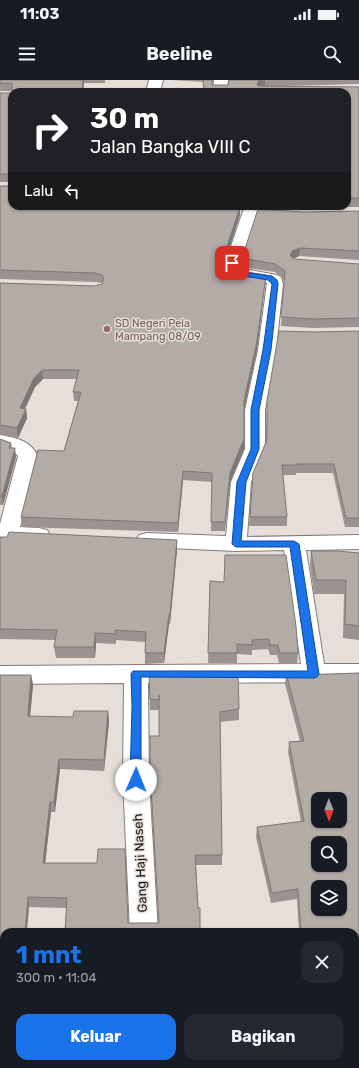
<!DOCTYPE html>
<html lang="id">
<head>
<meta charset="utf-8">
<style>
  :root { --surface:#171b24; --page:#242831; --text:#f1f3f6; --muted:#9ea1a6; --accent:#1a73e8 }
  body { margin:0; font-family:Rubik,sans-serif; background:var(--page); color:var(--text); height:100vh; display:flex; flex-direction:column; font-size:15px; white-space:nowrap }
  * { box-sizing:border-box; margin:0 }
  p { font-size:13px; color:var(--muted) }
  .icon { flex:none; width:22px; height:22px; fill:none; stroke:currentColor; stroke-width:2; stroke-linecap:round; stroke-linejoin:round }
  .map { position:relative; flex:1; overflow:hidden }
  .details { position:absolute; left:0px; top:848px; width:359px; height:140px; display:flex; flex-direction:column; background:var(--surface); border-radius:12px 12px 0 0; box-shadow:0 1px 3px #0004 }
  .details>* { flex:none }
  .guide { position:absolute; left:8px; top:8px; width:343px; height:122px; border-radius:12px; box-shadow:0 1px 3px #0004; background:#202124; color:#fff; overflow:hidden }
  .needle { width:26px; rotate:179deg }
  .tools { position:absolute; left:311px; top:712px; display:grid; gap:8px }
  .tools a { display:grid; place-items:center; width:36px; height:36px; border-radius:8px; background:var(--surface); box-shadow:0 1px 3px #0004; font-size:20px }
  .pin { position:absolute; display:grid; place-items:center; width:34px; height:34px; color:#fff; margin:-17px; border-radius:8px; box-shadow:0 2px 6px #0006 }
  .me { position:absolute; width:44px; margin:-22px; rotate:1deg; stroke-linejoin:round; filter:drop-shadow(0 0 3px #0008) }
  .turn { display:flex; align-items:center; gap:14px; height:84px; padding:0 16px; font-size:18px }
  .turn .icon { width:52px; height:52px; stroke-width:2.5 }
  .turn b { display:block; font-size:28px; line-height:34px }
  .then { display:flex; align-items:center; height:38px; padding:0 16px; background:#0003; gap:8px; font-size:15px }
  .round { display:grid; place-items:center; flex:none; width:42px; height:42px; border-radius:12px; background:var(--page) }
  .head { display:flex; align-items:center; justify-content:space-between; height:68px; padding:0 16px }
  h1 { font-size:24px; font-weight:700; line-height:30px; color:var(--accent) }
  .action { display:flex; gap:8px; margin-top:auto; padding:8px 16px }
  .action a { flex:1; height:46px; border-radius:12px; background:var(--accent); color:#fff; font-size:16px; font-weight:700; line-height:46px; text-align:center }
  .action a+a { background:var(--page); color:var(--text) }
  .status { display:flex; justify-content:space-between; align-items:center; height:28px; padding:0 20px; background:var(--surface); direction:ltr }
  .status svg { height:11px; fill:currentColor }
  header { display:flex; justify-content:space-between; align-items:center; height:52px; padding:0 16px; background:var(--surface); font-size:18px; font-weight:700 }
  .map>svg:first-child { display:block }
</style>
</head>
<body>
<div class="status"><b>11:03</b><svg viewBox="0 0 49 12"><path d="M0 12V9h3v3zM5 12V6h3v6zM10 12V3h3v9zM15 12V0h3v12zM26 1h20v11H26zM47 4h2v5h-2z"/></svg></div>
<header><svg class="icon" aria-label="menu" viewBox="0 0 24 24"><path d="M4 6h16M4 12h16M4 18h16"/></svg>Beeline<svg class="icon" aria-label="search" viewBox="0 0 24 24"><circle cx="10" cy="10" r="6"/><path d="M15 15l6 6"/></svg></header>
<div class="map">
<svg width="359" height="988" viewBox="0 0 359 988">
  <rect width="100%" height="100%" fill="#e6dfd9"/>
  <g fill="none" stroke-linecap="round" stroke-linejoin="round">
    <defs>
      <g id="minor">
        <path d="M149 0H163L160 12H146Z"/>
        <path d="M214 0H228L227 12H213Z"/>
        <path d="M251 126 256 128 259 131 240 188 277 195 281 197 283 204 276 270 265 330V369L251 402 247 457 359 455V469L306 470 324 584H359V602L148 603 149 700 158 852H130L123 700 124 603 0 604V586L301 584 284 470 236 471 147 467 139 465 136 460 139 455 147 453 226 456 231 402 245 369V330L258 270 267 203 230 196 223 190 243 131 246 128Z"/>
        <path d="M0 355C16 358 30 360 38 376L20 447 39 448 47 450 50 455 47 460 39 462 0 461V444L18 376 13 371 0 367Z"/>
        <path d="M0 965H4V984H39L38 988H0Z"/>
        <path d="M246 984H308L309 988H247Z"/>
      </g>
    </defs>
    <use href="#minor" stroke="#837c78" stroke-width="2"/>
    <use href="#minor" fill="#fff" fill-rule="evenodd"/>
  </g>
  <g fill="#9a938f">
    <path d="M0 0H105V3H84L83 12H12V11H0Z"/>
    <path d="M171 0H213L212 5H228L229 0H359V4L284 6 359 7V127H320L262 126H347V12H203V2Z"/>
    <rect x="0" y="13" width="12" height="89"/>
    <path d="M0 106 240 135 224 184 232 190 266 195 265 204 257 270 244 328V369L230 402 225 451H211L212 402 183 400 178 452 22 447 21 437 64 371 78 321H74L73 312 77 299H43L35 307 25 329H26L27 338 18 358 0 354V203L94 206 102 204V203L95 202 0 199Z"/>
    <path d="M359 131V180L299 176 293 179 359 184V247L312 248 281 246 284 200 275 192 242 187V178L304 132Z"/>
    <path d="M359 251V447H345L333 393H296V395H283L287 437V446H249L253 393 266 361 267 321 313 252Z"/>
    <path d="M0 359 11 363 12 368 16 377 3 425H0Z"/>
    <path d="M0 457 177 460V470L170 544H169L164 583 145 584V562L116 560V564L96 563 95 578H56L54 567 55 560 0 559Z"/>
    <path d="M311 471 359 473V560L343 558 344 514H314L310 485Z"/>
    <path d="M210 501 298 573 297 583H279L277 575H270L268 569 252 570V575L237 574V583H208Z"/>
    <path d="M286 593 300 595 359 593V979H355V852H299L297 819 271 823 256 757 257 747 301 742 288 672 289 662 300 661 285 604Z"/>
    <path d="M149 594 239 629V640L220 642 222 775V785H196L198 828 200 852H65L67 828 29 827 4 852V937H0V595H31L33 605 30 637H73L108 631 109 642 104 691 60 689 55 732H51L45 783 128 843H159L150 700V656H159V630H150Z"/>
  </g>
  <g fill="#7d7874">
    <path d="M83 0H84V3L83 12H82Z"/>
    <path d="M259 0H265V6L259 8 257 4Z"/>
    <path d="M240 127V135L222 191V182Z"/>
    <path d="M300 168 299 176 292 179 290 175 292 171Z"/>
    <path d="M266 195 265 204 257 270 244 330V321Z"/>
    <path d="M42 290 43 299 35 307 21 337 20 328 34 298Z"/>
    <path d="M26 329 27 338 18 358 17 348Z"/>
    <path d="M244 359V369L230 402 225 451 230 393Z"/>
    <path d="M15 368 16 377 3 425 2 416Z"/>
    <path d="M183 391V400L178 452V443Z"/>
    <path d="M177 460V470L170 544V534Z"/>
    <path d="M169 534V544L164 583V573Z"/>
    <path d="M95 553 96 563 95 578 94 567Z"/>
    <path d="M31 595 33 605 29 647 28 636Z"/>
    <path d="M108 631 109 642 104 691V680Z"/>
    <path d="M59 679 60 689 55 732 54 722Z"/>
    <path d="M50 722 51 732 44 793 43 783Z"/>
    <path d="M28 817 29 827 27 852H25Z"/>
  </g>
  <g fill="#b3aba6" stroke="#7d7874" fill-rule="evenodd">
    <path d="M0 0H83L82 12H12V3H0Z"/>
    <path d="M203 0H212V5H228L229 0H261H259L257 4 258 6 359 7V118H347V12H204Z"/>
    <rect x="0" y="13" width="12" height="81"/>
    <path d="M0 106H12V126H234L240 127 222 182 232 190 266 195 257 261 244 321V359L230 393 225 442H211L212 393 183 391 178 443 21 437 38 370 64 371 81 312H73L79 290H42L34 298 20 328 26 329 17 348 0 345V203L94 206 102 204 104 199 102 195 95 193 0 190Z"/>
    <path d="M258 129 304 132 359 131V171L300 168 292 171 290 175 294 179 359 184V238L313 239 281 237 285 191 275 184 242 178Z"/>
    <path d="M279 251 313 252 359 251V438H346L334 384H296L297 385H282L287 437H250L253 393 267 360V321Z"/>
    <path d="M0 359 11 363 9 368H15L2 416H0Z"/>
    <path d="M9 452 177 460 170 534H169L164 573H145L146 552 115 550V554L95 553 94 567H54L57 550 0 549V457H7Z"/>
    <path d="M311 471H338L359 473V546L345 544 346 500H316Z"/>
    <path d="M225 475H286L296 546 298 573H280L278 565H270L269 559 252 560 253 565 237 564V573H208L210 501 224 502Z"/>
    <path d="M286 593H300V595L359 593V970H355V852H301L298 809 272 813 257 747 304 741 289 662 304 661ZM318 719H340V741H318ZM318 763H340V785H318ZM318 807H340V829H318Z"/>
    <path d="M149 594H238L239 629 220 632 222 775H195L198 828H200V852H65L67 818 28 817 25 852H4V927H0V595H31L28 636 73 637 74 631H108L104 680 59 679 54 722H50L43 783H97L98 769H125L128 843H159L150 690V656H159V615V620L150 619Z"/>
    <rect x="82" y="984" width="23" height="4"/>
  </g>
  <path fill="#1a73e8" stroke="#114b97" d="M232 181 235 183 234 189 236 191 272 196 277 200 278 204 271 270 259 330V369L246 402 241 461H294L299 464 319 594 317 597 314 598 141 597V700L139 703 136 704 132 703 130 700 132 626 131 594 133 591H308L290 467H236L232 464 237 402 251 369V330L263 270 272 204 268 200 232 194 227 190 229 183Z"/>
  <circle fill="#8d6e63" stroke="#e6dfd9" stroke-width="1.5" cx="107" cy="249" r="4"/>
  <g text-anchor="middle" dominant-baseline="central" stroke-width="3" stroke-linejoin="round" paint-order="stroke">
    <g font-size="11" fill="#785e54" stroke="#e6dfd9" text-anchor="start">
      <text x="115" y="243">SD Negeri Pela<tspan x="115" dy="13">Mampang 08/09</tspan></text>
    </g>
    <g font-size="13" fill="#191715" stroke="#e6dfd9">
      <text transform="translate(140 783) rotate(-93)">Gang Haji Naseh</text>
    </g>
  </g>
</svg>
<div class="tools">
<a><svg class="needle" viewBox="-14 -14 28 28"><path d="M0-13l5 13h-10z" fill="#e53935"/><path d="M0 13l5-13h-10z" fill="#9ea1a6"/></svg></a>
<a><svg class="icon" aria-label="search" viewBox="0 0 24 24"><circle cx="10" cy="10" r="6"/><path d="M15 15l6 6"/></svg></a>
<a><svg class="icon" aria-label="layers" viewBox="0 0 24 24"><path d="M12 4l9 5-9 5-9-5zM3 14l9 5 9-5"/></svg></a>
</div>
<div class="pin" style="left:232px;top:183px;background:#d93025"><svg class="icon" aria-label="arrive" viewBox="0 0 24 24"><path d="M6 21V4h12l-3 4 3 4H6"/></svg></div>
<svg class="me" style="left:136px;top:700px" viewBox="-20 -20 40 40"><circle r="19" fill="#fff"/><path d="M0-13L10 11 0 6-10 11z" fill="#1a73e8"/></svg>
<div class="guide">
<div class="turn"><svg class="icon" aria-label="right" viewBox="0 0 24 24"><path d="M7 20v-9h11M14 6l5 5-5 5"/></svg><div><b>30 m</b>Jalan Bangka VIII C</div></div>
<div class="then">Lalu<svg class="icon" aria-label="left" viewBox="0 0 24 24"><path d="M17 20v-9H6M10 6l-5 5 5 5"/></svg></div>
</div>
<section class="details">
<div class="head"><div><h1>1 mnt</h1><p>300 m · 11:04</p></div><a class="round"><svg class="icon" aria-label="close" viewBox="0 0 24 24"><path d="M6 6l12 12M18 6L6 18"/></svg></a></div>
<div class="action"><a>Keluar</a><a>Bagikan</a></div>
</section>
</div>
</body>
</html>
